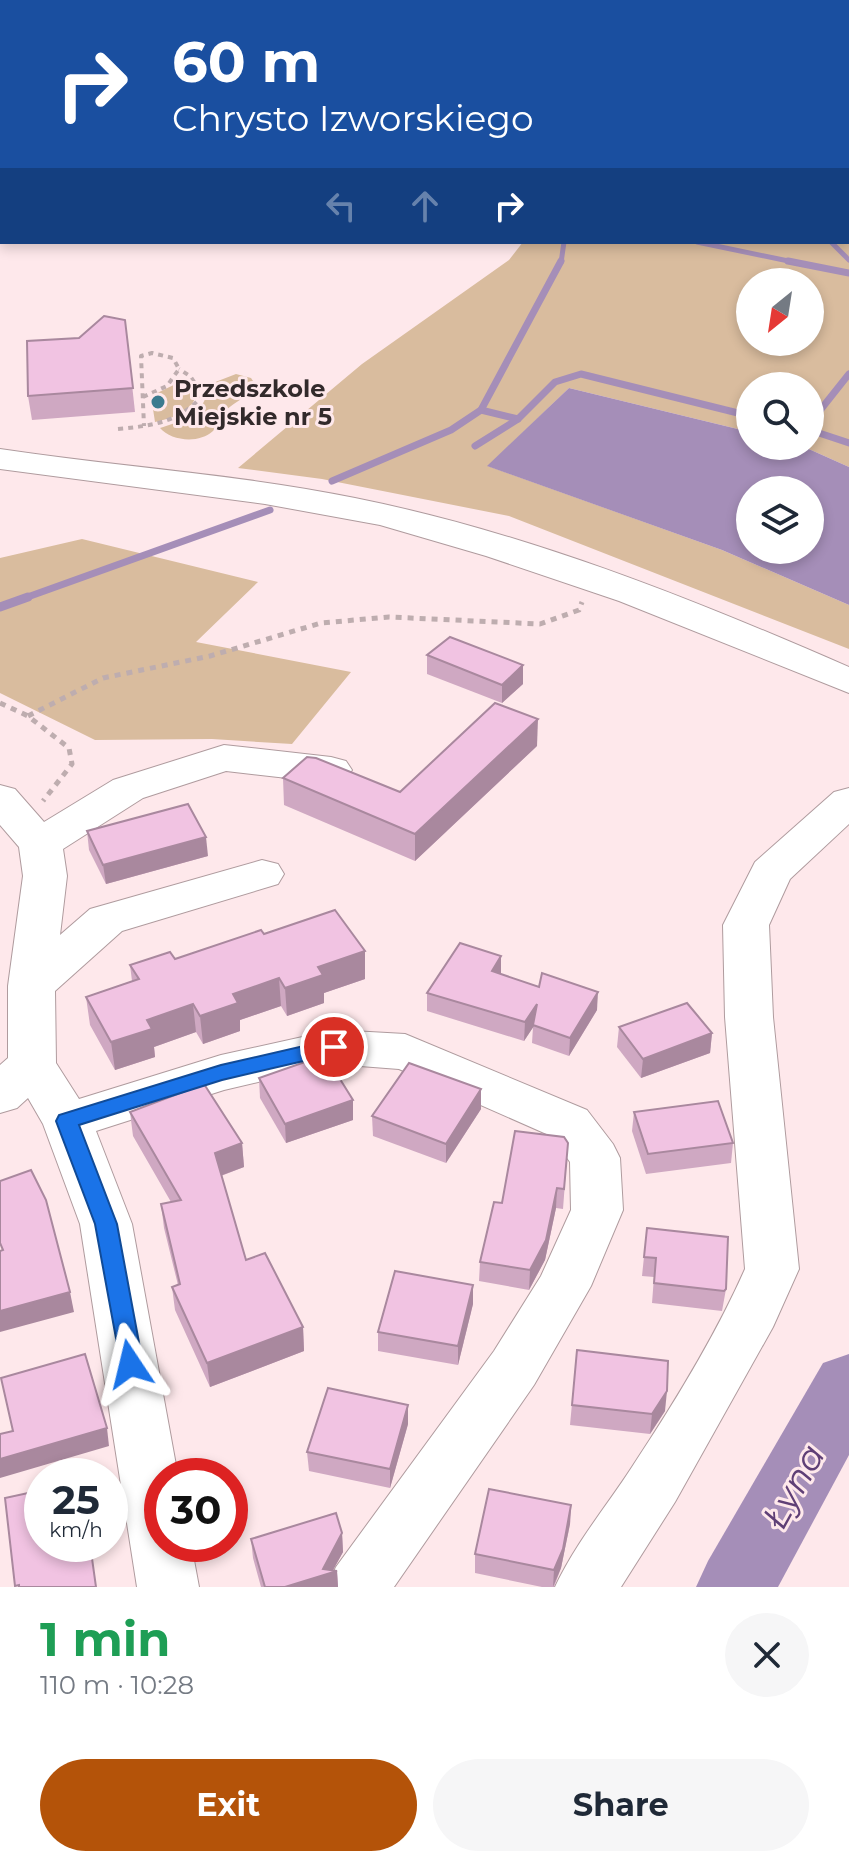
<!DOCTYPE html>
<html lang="en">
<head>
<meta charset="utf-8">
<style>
  :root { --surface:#fff; --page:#f6f6f7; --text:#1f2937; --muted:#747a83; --accent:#b45309 }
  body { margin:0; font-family:Montserrat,sans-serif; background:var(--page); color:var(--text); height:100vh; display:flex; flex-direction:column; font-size:30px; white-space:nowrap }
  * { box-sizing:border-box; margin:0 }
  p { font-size:26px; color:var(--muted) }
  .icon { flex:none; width:44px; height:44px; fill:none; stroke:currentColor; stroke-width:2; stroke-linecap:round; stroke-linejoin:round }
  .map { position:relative; height:1587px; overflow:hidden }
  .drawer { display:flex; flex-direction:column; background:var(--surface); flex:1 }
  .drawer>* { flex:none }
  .banner { position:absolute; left:0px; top:0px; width:850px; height:244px; box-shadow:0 4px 12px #0003; background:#1a4fa0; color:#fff; overflow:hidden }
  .needle { width:52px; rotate:210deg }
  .fabs { position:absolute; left:736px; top:268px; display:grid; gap:16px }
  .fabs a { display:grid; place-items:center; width:88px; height:88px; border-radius:50%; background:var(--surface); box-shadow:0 4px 12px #0003; font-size:40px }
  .speed { position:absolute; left:24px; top:1458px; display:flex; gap:16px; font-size:40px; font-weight:700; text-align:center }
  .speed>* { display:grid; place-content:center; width:104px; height:104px; border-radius:50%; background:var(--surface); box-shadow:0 4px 12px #0003; line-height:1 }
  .speed small { font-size:20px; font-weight:400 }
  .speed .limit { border:12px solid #d22; background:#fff; color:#111 }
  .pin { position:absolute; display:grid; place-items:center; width:68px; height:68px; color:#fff; margin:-34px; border:4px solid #fff; border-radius:50%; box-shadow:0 2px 8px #0007 }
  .me { position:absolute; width:88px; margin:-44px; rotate:350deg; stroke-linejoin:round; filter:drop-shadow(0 0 6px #0008) }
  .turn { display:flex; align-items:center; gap:28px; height:168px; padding:0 40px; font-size:36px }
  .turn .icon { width:104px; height:104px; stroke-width:2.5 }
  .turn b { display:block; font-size:56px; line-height:68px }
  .lanes { display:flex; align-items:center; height:76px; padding:0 40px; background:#0003; justify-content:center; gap:40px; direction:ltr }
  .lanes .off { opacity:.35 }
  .round { display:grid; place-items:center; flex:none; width:84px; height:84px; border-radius:42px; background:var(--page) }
  .overview { display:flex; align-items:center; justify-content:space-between; height:136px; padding:0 40px }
  h1 { font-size:48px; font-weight:700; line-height:60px; color:#1e9e55 }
  .button { display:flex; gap:16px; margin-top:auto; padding:16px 40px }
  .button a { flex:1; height:92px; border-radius:48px; background:var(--accent); color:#fff; font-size:32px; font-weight:700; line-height:92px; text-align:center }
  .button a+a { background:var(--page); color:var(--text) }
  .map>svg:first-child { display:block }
</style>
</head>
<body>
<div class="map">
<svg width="849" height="1587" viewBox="0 0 849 1587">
  <rect width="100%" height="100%" fill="#fee8eb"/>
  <g fill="#d9bc9e" fill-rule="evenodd">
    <path d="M814 0H849V467L802 446H810V386H750V432L569 388 488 466 722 550 849 605V649L509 516 322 479 238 468 362 364 509 260 523 242H848V2H799ZM750 282H810V342H750Z"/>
    <path d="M236 374 251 378 259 390C248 395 236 401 226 410 220 415 219 425 213 431 199 444 171 441 160 428 179 422 212 411 205 386Z"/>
    <path d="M186 379 196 388C198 411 173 418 155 422L151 396Z"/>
    <path d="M82 539 258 582 196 642 351 672 292 744 212 739 95 740 0 693V558Z"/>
  </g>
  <path fill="#a58eb8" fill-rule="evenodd" d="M569 388 750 432V446H802L849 467V605L722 550 487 466ZM750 490H810V550H750Z"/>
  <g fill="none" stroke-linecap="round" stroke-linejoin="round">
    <g stroke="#a58eb8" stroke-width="5">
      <path d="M697 242 798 263"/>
      <path d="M831 242 849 260"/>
      <path d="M561 263 564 242"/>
    </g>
    <g stroke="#a58eb8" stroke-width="7">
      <path d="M788 261 849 273"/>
      <path d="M481 410 518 419"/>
      <path d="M810 423 849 374"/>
      <path d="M810 430 849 443"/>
      <path d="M475 446 518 419 555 382 581 374 750 416"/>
      <path d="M332 481 451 430 481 410 561 261"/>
      <path d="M22 599 270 510"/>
    </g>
    <path stroke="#a58eb8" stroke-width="9" d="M0 607 28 597"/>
    <path fill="#a58eb8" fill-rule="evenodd" d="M849 1354V1455L778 1587H696L708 1561 823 1363Z"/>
    <defs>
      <g id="minor">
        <path d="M0 0H19L2 2V8Z"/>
        <path d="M0 168H2L0 186Z"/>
        <path d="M0 449C118 467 238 474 355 498 525 532 691 598 849 667V693L619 601 486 556 380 525 265 504 0 469Z"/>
        <path d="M224 745 331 757 346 761 352 770 346 779 331 783 226 771 143 798 63 849 67 876 60 935 90 909 262 860 278 864 284 874 278 884 122 931 55 991 56 1063 79 1099 221 1055 334 1030 405 1034 587 1110 613 1144 620 1158 623 1210 591 1286 534 1385 394 1587H327L336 1567 494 1351 541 1276 571 1210 570 1162 551 1136 399 1069 334 1064 224 1090 96 1131 132 1224 178 1476H162V1544H191L199 1587H137L80 1224 43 1124 28 1098 17 1108 0 1113V1065L8 1058V986L23 876 19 847 0 825V785L15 789 44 822 113 780Z"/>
        <path d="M849 788V824L790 879 769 925 773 1017 799 1269 773 1327 675 1502 621 1587H555C575 1544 606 1507 632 1467 673 1405 715 1337 745 1269L725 1017 723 925 755 862 834 792Z"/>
      </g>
    </defs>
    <use href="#minor" stroke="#af9b9e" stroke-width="2"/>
    <g stroke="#beadaf" stroke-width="4" stroke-dasharray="5 5" stroke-linecap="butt">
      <path d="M143 397 167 386 179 369 173 358 152 353 141 356 144 426"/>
      <path d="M118 429C152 426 180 422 203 395L190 376 179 369"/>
    </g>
    <g stroke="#beadaf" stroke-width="5" stroke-dasharray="6 6" stroke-linecap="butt">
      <path d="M0 703 28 716 69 748 72 764 43 801"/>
      <path d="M28 716 103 678 210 656 321 623 389 617 540 624 579 610 582 602"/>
    </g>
    <use href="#minor" fill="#fff" fill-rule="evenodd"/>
  </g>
  <g fill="#cfa8c2">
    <path d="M125 320 135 412 32 420 28 396 79 338Z"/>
    <path d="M427 655 523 665V684L502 703 427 674Z"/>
    <path d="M537 746 415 861 284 805 283 778 400 792Z"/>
    <path d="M87 831 208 856 106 884 89 850Z"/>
    <path d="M264 934 365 951V979L324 993V1003L287 1016 281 1006 240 1020V1031L203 1044 196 1032 154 1047 155 1057 115 1070 90 1025 86 997 132 981 130 965 175 959Z"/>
    <path d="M501 974 597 1010 569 1056 532 1043 533 1027 524 1041 427 1011V993Z"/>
    <path d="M619 1027 712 1033 710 1053 641 1078 617 1047Z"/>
    <path d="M259 1078 353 1100V1120L286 1143 260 1098Z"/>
    <path d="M481 1109 446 1163 373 1136 372 1116Z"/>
    <path d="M130 1112 242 1143 244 1167 221 1176 246 1260 303 1327 304 1351 210 1387 175 1310 172 1287 178 1285 164 1228 161 1204 171 1202 133 1136Z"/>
    <path d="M634 1112 733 1143 731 1163 646 1174 632 1131Z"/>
    <path d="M568 1143 563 1209 556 1208 545 1260 529 1290 479 1281 480 1262 502 1203Z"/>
    <path d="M647 1228 726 1289 722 1311 652 1303 654 1277 642 1276Z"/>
    <path d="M473 1285V1304L458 1365 378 1351V1332Z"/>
    <path d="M577 1350 665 1411 650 1434 570 1425Z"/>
    <path d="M408 1424 390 1488 309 1471 307 1452Z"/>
    <path d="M571 1505 570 1524 561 1568 554 1587H542L475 1573V1554Z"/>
    <path d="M342 1533 343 1552 333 1570 337 1571 338 1587H261L253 1558 251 1539Z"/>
  </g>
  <g fill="#a9889e">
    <path d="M51 0H70L68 2H48Z"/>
    <path d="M2 36V50L1 51 0 37Z"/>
    <path d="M523 665V684L502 703V685Z"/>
    <path d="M538 719 537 746 415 861V834Z"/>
    <path d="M206 837 208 856 106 884 103 865Z"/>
    <path d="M365 951V979L324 993V1003L287 1016 285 988 318 967Z"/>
    <path d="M501 956V974L492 971Z"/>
    <path d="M279 978 281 1006 240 1020V1031L203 1044 200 1016 233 994Z"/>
    <path d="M598 992 597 1010 569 1056 570 1038Z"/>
    <path d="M193 1004 196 1032 154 1047 155 1057 115 1070 111 1042 147 1020Z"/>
    <path d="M537 1004 536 1023 524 1041 525 1022Z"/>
    <path d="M712 1033 710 1053 641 1078 643 1059Z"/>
    <path d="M481 1089V1109L446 1163V1144Z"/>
    <path d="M353 1100V1120L286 1143 285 1124Z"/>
    <path d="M242 1143 244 1167 217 1177 215 1153Z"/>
    <path d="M557 1188 556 1208 545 1260 529 1290 530 1270Z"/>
    <path d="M473 1285V1304L458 1365V1346Z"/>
    <path d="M70 1292 74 1312 0 1332V1311Z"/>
    <path d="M303 1327 304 1351 210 1387 207 1363Z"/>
    <path d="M667 1391 665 1411 650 1434 652 1414Z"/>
    <path d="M408 1405V1424L390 1488V1469Z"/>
    <path d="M107 1428 109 1446 0 1478V1459Z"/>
    <path d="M571 1505 570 1524 561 1568 553 1587 554 1570Z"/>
    <path d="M342 1533 343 1552 332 1572 337 1571 338 1587H285L323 1569Z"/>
  </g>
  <g fill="#f1c3e2" stroke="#a9889e" stroke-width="2">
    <path d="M11 0H51L48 2H9Z"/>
    <path d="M2 7V36L0 37V8Z"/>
    <path d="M104 316 125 320 133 388 28 396 27 341 79 338Z"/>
    <path d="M450 637 523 665 502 685 427 655Z"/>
    <path d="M495 703 538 719 415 834 283 778 307 757 316 758 400 792Z"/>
    <path d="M188 804 206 837 103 865 87 831Z"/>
    <path d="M335 910 365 951 318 967 323 975 285 988 279 978 233 994 238 1003 200 1016 193 1004 147 1020 152 1029 111 1042 86 997 139 979 130 965 170 952 175 959 261 930 264 934Z"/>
    <path d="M460 943 501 956 492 971 539 987 542 973 598 992 570 1038 533 1025 537 1004 525 1022 427 993Z"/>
    <path d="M687 1003 712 1033 643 1059 619 1027Z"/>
    <path d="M325 1055 353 1100 285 1124 259 1078Z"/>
    <path d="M409 1063 481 1089 446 1144 372 1116Z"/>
    <path d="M204 1084 242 1143 215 1153 246 1260 265 1253 303 1327 207 1363 172 1287 180 1284 161 1204 181 1200 130 1112Z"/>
    <path d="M718 1101 733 1143 648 1154 634 1112Z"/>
    <path d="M515 1131 564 1137 568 1143 564 1189 557 1188 546 1240 530 1270 480 1262 494 1202 502 1203Z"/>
    <path d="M31 1170 46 1200 70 1292 0 1311V1251L3 1250 0 1243V1181Z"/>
    <path d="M647 1228 728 1237 726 1289 724 1291 654 1283 656 1258 644 1257Z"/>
    <path d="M395 1271 473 1285 458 1346 378 1332Z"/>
    <path d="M577 1350 668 1361 667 1391 652 1414 572 1405Z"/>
    <path d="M85 1354 107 1428 0 1459V1434L13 1431 1 1378Z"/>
    <path d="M328 1388 408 1405 390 1469 307 1452Z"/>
    <path d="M489 1489 571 1505 563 1549 554 1570 475 1554Z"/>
    <path d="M42 1490V1544H90L96 1587H19V1585L15 1586 5 1498Z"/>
    <path d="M336 1513 342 1533 323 1569 337 1571 285 1587H265L251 1539Z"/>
  </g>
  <path fill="#1a73e8" stroke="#114b97" stroke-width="2" d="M334 1039 342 1042 345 1047 342 1052 222 1080 79 1125 117 1224 143 1364 139 1371 130 1374 122 1371 95 1224 56 1121 59 1115 221 1065Z"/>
  <circle fill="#3b7b8f" stroke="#fee8eb" stroke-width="3" cx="158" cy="402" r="8"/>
  <g text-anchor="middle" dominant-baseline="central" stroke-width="6" stroke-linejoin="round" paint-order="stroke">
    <g font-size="24" font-weight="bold" fill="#322a2b" stroke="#fee8eb" text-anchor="start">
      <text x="174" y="388">Przedszkole<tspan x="174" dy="28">Miejskie nr 5</tspan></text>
    </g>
    <g font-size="36" font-style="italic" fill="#5f3f76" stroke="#fee8eb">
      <text transform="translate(793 1486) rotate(-61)">Łyna</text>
    </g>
  </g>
</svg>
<div class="fabs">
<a><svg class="needle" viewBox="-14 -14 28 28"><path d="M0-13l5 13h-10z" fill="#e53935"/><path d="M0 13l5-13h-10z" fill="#747a83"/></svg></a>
<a><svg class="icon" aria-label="search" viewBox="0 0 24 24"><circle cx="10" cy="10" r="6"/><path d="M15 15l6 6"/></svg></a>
<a><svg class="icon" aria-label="layers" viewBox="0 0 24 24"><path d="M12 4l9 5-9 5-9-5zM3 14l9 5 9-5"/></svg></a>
</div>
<div class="speed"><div>25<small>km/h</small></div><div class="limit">30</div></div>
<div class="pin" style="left:334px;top:1047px;background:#d93025"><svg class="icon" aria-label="arrive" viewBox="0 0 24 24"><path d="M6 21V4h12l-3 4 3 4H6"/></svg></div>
<svg class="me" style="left:130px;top:1364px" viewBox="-20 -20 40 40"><path d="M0-17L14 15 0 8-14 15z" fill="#1a73e8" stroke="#fff" stroke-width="4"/></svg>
<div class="banner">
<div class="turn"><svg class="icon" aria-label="right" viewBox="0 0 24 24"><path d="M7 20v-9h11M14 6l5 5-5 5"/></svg><div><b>60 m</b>Chrysto Izworskiego</div></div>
<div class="lanes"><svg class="icon off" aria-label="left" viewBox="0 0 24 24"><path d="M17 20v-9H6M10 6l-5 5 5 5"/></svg><svg class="icon off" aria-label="ahead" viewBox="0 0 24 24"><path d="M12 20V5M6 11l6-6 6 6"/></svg><svg class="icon" aria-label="right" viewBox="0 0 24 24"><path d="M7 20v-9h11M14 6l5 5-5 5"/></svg></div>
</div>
</div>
<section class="drawer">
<div class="overview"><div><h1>1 min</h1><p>110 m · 10:28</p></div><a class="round"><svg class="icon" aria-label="close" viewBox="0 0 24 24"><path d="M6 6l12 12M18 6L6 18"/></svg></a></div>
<div class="button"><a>Exit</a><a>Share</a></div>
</section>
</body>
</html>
